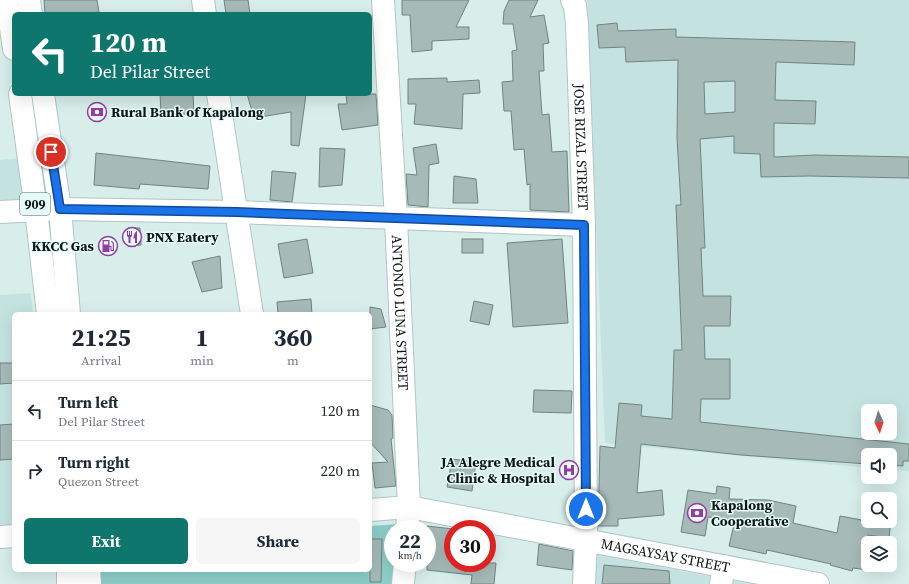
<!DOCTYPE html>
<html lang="en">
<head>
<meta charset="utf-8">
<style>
  :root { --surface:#fff; --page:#f6f6f7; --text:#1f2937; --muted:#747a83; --line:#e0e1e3; --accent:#0f766e }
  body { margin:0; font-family:"Source Serif 4",serif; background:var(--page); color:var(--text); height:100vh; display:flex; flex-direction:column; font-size:15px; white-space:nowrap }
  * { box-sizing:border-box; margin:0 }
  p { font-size:13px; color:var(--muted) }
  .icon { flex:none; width:22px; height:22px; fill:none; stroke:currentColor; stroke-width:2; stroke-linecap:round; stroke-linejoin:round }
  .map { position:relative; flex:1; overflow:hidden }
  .panel { position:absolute; left:12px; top:312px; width:360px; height:260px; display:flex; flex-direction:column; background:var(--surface); border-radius:6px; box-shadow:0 4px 16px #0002 }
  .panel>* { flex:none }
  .top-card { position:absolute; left:12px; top:12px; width:360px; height:84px; border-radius:6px; box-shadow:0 4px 16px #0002; background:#0f766e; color:#fff; overflow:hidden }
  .needle { width:26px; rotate:176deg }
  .tools { position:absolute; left:861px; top:404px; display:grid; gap:8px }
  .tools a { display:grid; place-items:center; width:36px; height:36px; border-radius:6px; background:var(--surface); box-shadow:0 4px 16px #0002; font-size:20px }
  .speed { position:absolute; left:384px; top:520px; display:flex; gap:8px; font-size:20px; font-weight:700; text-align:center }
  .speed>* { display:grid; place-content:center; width:52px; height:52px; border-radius:50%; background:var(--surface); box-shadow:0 4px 16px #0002; line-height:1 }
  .speed small { font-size:10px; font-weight:400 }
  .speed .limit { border:6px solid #d22; background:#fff; color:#111 }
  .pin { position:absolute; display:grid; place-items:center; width:34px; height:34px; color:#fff; margin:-17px; border:2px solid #fff; border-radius:50%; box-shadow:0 1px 4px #0007 }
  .me { position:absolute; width:44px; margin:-22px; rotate:0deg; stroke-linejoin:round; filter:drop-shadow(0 0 3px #0008) }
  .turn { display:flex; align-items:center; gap:14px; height:84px; padding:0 12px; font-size:18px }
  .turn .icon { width:52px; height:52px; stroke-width:2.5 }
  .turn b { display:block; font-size:28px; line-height:34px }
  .eta { display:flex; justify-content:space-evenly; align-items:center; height:68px; text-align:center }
  .eta b { font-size:24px; font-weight:700; line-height:28px }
  .action { display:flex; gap:8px; margin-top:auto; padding:8px 12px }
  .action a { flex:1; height:46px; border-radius:6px; background:var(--accent); color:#fff; font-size:16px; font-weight:700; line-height:46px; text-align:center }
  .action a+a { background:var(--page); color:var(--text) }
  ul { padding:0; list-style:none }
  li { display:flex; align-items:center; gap:12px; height:60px; padding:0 12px; border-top:1px solid var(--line) }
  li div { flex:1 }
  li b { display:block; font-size:15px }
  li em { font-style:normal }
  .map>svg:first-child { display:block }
</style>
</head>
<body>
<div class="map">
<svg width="909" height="584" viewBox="0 0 909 584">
  <rect width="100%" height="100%" fill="#d7eeeb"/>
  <g fill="#c4e3e0" fill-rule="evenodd">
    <path d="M587 0H909V471L890 470V455H868V468L605 443ZM868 411H890V433H868Z"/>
    <path d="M20 158 24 198 0 201V160Z"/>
    <path d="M31 293 33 314H14V526L0 527V295Z"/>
    <path d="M595 554 749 584H593Z"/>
  </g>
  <path fill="#8dcec8" d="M398 524 397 529H393V563H395L393 584H101L100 570H370V526Z"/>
  <g fill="#a6bbb8" stroke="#708482" fill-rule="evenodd">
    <path d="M44 0H97L99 12 84 14H45Z"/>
    <path d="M224 0H248L250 14H226Z"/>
    <path d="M402 0H469L456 27H469V39L432 41V50L412 52 410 15H402Z"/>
    <path d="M509 0H538L530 17 544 15 549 43 543 44 544 71H539L542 115 549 114 552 152 567 151 569 212 530 210V184L527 185 524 149 514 150 511 111H504L502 82 513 81 512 51 517 50 513 24H503L504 11Z"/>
    <path d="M617 23 618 31 676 29V37L855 42 854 65 776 62 775 100 816 101 815 124 774 123V157L815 155 909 157V178L809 176 761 177 760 154 734 153V136L700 139 705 248H701L703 296H731L730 326H704L705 359H730V399H701L700 422 909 444V461H903V466L890 465V455H868V464L741 455 641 444 637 493 662 490 664 515 618 519V526H598L600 446 615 448 619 403 642 405 641 416 672 419 674 350H682L676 205H681L677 138 678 60 626 62 625 47 599 48 597 25ZM735 81V112L705 114 704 82Z"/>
    <path d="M447 78V82L479 80 480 93 463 94 462 129 414 124 416 104H408V79Z"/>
    <path d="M160 94H193L194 114H161Z"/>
    <path d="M247 94H306L299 146 291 145V112L254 118Z"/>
    <path d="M346 94H376L378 125 342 130 338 104H347Z"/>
    <path d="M436 144 439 163 429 165 428 207 408 205 406 174 417 175 413 148Z"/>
    <path d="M320 148 345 149 342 185 319 187Z"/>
    <path d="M96 153 210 166 208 189 140 184 139 189 94 185Z"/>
    <path d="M272 171 296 173 292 202 270 200Z"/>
    <path d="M454 176 476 179 478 203H453Z"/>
    <path d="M128 228H140L141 245 128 246Z"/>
    <path d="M307 239 313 273 284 278 278 244Z"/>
    <rect x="462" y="239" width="21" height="14"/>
    <path d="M562 239 568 323 513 327 507 243Z"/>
    <path d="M220 256 222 288 202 292 192 262Z"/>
    <path d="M311 299 312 314H278L277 302Z"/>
    <path d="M474 301 493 305 489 325 470 321Z"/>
    <path d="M370 307 381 309 386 327 370 329Z"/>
    <path d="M0 363H14V383L0 384Z"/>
    <path d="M534 390 572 391 571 413 533 412Z"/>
    <path d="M370 405 388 410 392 415 393 438 391 439 396 486 375 488 372 463 388 462 370 442Z"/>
    <path d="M14 424V459L0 460V425Z"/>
    <path d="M452 459 476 462 472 491 447 487Z"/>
    <path d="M717 486 730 488 729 499 768 500 796 506 793 523 837 533 840 516 873 522V521H890V510H892L889 538 868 535V570L853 568 852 571 830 565 831 564 767 550 766 554 729 546 735 520 708 517 705 536 681 532 688 490 716 494Z"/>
    <path d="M427 526 453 529V563H496L494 584H471L472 575 427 570Z"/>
    <path d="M370 539H382L381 582H370Z"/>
    <path d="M539 544 573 551 572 570 537 565Z"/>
    <path d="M604 565 669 571 670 584H602Z"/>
  </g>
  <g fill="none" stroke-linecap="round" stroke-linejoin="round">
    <defs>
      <g id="minor">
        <path d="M203 0 205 14"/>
        <path id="s1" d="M383 0 396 219 409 507 407 529"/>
        <path id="s2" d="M572 0 575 6 577 24 584 225 586 540 584 584"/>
        <path d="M218 94 252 314"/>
        <path d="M0 212 60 209 237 212 584 225"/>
        <path id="s3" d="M370 510 409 507 818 584"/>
        <path d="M0 537 14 536"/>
        <path d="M403 584 405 563"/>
        <path d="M721 584 724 566"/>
      </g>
      <g id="highway">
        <path d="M7 0 14 49"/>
        <path d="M29 0 31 14"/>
        <path d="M20 94 36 210 48 314"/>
        <path d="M43 94 60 209 69 314"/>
        <path d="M68 570V584"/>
        <path d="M89 570 90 584"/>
      </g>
    </defs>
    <use href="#minor" stroke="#b1c6c4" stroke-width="24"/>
    <use href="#highway" stroke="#b1c6c4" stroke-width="24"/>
    <use href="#minor" stroke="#fff" stroke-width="22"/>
    <use href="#highway" stroke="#fff" stroke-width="22"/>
  </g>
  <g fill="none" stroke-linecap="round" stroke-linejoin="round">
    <defs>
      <path id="route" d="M51 152 60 209 237 212 584 225 586 509"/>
    </defs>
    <use href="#route" stroke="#114b97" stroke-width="10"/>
    <use href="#route" stroke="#1a73e8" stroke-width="7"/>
  </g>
  <defs>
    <symbol id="bank-ring" viewBox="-11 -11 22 22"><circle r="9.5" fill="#e5fbf8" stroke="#983aa3" stroke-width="1.5"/><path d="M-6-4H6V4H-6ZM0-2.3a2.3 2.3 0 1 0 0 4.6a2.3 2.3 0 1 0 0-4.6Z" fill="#983aa3"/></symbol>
    <symbol id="restaurant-ring" viewBox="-11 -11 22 22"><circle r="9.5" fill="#e5fbf8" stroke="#983aa3" stroke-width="1.5"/><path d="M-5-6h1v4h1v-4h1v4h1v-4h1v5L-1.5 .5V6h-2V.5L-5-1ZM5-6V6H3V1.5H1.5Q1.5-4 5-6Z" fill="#983aa3"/></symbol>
    <symbol id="fuel-ring" viewBox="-11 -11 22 22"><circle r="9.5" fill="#e5fbf8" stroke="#983aa3" stroke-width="1.5"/><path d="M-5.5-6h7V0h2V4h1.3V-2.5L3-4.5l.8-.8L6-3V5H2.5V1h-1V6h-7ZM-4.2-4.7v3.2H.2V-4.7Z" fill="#983aa3"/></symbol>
    <symbol id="hospital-ring" viewBox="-11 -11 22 22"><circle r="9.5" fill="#e5fbf8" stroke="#983aa3" stroke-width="1.5"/><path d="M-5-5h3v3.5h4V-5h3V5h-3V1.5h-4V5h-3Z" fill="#983aa3"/></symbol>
  </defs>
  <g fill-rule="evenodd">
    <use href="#bank-ring" x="86" y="101" width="22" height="22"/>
    <use href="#restaurant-ring" x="121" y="226" width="22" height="22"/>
    <use href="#fuel-ring" x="97" y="235" width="22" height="22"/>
    <use href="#hospital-ring" x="558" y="459" width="22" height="22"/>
    <use href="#bank-ring" x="686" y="502" width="22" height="22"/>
  </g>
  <g text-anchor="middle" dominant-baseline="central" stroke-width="3" stroke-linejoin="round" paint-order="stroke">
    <rect fill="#e5fbf8" stroke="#4f5b5a" stroke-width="1" x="20" y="193" width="30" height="22" rx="3"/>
    <g font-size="13" font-weight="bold" fill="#0f1616">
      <text x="35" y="204">909</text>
    </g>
    <g font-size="14" font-weight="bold" fill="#0f1616" stroke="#e5fbf8" text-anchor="start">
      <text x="111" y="112">Rural Bank of Kapalong</text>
      <text x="146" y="237">PNX Eatery</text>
      <text x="94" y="246" text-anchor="end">KKCC Gas</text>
      <text x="555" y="462" text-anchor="end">JA Alegre Medical<tspan x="555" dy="16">Clinic &amp; Hospital</tspan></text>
      <text x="711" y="505">Kapalong<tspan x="711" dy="16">Cooperative</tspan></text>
    </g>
    <g font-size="14" fill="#0f1616" stroke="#e5fbf8">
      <text stroke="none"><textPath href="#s2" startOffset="148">JOSE RIZAL STREET</textPath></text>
      <text stroke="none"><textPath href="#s1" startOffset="313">ANTONIO LUNA STREET</textPath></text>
      <text stroke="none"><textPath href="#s3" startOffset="300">MAGSAYSAY STREET</textPath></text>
    </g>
  </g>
</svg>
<div class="tools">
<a><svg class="needle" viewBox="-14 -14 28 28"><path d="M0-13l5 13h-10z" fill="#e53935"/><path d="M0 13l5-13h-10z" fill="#747a83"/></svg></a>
<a><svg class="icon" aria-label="sound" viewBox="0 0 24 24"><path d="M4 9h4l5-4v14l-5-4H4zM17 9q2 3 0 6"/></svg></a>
<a><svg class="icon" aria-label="search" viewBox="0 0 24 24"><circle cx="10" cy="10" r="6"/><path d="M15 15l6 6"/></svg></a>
<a><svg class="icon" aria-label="layers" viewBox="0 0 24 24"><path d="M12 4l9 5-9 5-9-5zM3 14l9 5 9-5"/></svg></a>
</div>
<div class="speed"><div>22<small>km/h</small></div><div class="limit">30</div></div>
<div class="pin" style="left:51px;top:152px;background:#d93025"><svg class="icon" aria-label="arrive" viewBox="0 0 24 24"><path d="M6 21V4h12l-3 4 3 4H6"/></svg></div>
<svg class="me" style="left:586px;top:509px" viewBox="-20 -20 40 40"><circle r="17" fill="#1a73e8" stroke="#fff" stroke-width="3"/><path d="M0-11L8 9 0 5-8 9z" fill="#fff"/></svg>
<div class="top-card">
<div class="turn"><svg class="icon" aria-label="left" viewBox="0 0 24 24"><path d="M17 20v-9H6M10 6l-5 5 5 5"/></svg><div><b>120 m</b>Del Pilar Street</div></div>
</div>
<section class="panel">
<div class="eta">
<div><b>21:25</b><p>Arrival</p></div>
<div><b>1</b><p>min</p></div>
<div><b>360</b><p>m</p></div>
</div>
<ul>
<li><svg class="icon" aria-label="left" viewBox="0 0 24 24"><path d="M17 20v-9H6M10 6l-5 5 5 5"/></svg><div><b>Turn left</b><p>Del Pilar Street</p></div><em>120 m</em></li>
<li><svg class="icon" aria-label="right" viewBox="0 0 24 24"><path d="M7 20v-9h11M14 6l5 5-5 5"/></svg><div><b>Turn right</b><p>Quezon Street</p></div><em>220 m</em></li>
</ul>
<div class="action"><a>Exit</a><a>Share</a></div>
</section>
</div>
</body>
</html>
